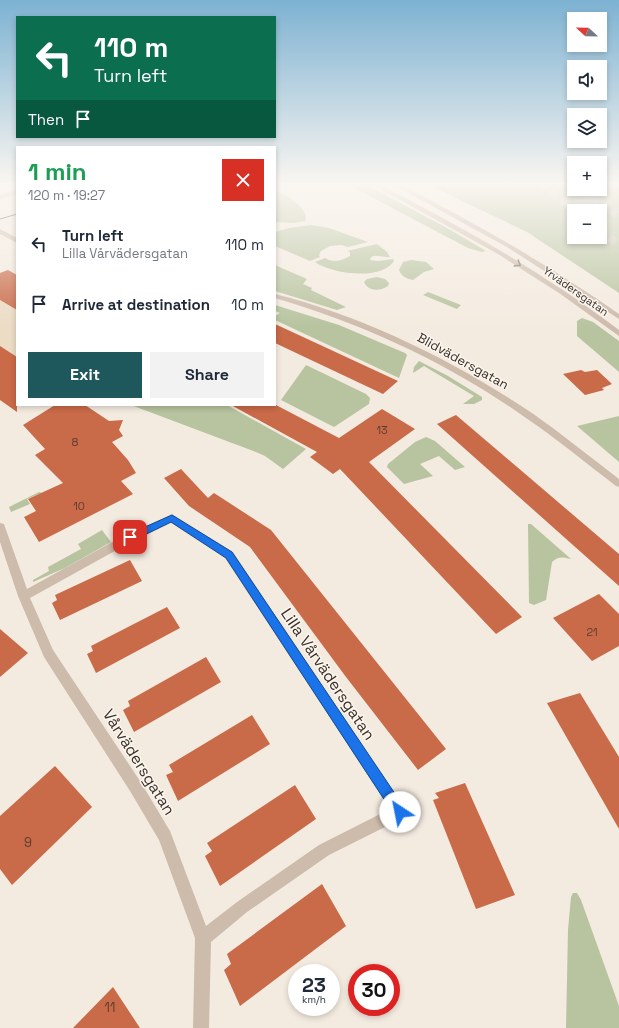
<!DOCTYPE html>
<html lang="en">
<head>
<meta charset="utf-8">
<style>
  :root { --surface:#fff; --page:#f2f2f3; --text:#1f2937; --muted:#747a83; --accent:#1e585d }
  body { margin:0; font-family:"Space Grotesk",sans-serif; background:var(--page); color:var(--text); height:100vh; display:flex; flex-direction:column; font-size:15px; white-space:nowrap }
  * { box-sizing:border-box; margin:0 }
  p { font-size:13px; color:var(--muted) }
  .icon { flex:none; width:22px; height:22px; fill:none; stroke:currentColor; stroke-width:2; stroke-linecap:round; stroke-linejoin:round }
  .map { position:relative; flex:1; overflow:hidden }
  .panel { position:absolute; left:16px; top:146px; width:260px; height:260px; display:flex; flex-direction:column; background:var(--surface); border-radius:0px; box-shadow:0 2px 6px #0003 }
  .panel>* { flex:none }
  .banner { position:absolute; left:16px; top:16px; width:260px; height:122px; border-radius:0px; box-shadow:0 2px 6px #0003; background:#0b6e4f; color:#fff; overflow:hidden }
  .needle { width:26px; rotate:292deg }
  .fabs { position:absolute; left:567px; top:12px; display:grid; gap:8px }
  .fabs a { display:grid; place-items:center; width:40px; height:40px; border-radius:0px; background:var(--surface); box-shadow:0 2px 6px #0003; font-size:20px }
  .speed { position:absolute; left:288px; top:964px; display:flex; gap:8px; font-size:20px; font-weight:700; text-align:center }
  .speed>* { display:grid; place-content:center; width:52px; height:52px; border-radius:50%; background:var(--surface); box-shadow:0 2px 6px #0003; line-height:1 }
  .speed small { font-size:10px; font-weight:400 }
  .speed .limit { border:6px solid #d22; background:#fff; color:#111 }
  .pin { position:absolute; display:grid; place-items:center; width:34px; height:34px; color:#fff; margin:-17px; border-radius:8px; box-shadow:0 2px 6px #0006 }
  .me { position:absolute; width:44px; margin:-22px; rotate:326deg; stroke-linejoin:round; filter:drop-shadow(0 0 3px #0008) }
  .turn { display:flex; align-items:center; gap:14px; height:84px; padding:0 12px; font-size:18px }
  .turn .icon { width:52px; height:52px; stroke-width:2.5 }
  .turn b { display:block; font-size:28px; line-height:34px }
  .then { display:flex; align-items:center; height:38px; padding:0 12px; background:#0003; gap:8px; font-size:15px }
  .round { display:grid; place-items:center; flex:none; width:42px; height:42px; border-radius:0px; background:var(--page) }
  .head { display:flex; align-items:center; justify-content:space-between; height:68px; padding:0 12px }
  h1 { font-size:24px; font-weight:600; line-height:30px; color:#1e9e55 }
  .button { display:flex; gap:8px; margin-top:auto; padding:8px 12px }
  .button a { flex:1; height:46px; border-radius:0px; background:var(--accent); color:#fff; font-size:16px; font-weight:600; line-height:46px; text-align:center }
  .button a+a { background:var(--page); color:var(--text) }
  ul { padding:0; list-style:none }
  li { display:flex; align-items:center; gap:12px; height:60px; padding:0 12px }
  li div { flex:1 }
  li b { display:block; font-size:15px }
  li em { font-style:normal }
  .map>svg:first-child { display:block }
</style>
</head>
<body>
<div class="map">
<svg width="619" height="1028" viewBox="0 0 619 1028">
  <rect width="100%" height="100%" fill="#f4ebe0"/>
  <g fill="#b7c49f" fill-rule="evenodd">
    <path d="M347 184H365L449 229 486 251 482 252 468 248Z"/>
    <path d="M427 184H574V189H600V184H619V293L527 232ZM574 211H600V237H574Z"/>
    <path d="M275 191C287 196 302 203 306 217L305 221 294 223 275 222Z"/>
    <path d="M311 225 329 228 368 242 348 247 341 245 330 246 321 251 319 255 320 257 310 261 275 246V232L289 228Z"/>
    <path d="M377 244 387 252 390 257C383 258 377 254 371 257L370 260 378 261 393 259 394 261C381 281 332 274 315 262L325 258C333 263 342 261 350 256V252L347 251Z"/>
    <path d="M411 260 426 262 434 269 424 272 413 280C407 279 401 276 399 270L403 262Z"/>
    <path d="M275 265 307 279 303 284 312 288 311 290 346 307 337 310 275 291Z"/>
    <path d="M377 277 385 279 389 283 388 286C381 291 368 292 364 282L367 279Z"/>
    <path d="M428 292 461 305 457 309 423 295Z"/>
    <path d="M275 305 339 325 405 353 407 355 399 378 275 320V316L280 313 275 311Z"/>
    <path d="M582 318 593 322 619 341V372L577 336V321Z"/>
    <path d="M419 361 448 376 482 397V400L474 404H463L474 396 424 366 413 373 414 367Z"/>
    <path d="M306 365 366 394 370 398 369 404 334 427 281 400Z"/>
    <path d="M131 405H227L306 449 283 469 265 456 256 452Z"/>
    <path d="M619 416V462L577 426Z"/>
    <path d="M426 437 435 441 465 467 455 470 439 456 420 464 433 476 404 484 387 467 388 464 415 442Z"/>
    <path d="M39 492 45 494 43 498 39 494 27 499 30 504 11 512 9 507Z"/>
    <path d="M528 524H531L571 559C563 557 558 556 552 562L546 600 534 605 529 603Z"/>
    <path d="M102 530 111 542 65 568 33 582V580L49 571 48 567 81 549 78 544Z"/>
    <path d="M573 893H577L581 900 619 1006V1028H566L568 930 571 897Z"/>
  </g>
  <path fill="#ecdcc6" d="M0 300 17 310V357L0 346Z"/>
  <g fill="#c96a48">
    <path d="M8 270 17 275V310L0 300V273Z"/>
    <path d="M275 324 398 381 383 394 275 343Z"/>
    <path d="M0 346 17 357V412L0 400Z"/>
    <path d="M581 370 585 372 597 370 612 384 602 388 604 390 585 395 563 374Z"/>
    <path d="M55 405H85L109 421 123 420 119 430 123 436 112 442 128 460 136 473 121 481 133 494 39 542 24 517 36 511 28 499 63 483 35 455 45 449 23 425Z"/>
    <path d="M231 405H276L339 438 382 409 415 429 369 462 522 617 496 634 340 469 333 474 310 457 317 452Z"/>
    <path d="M456 415 619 554V586L437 424Z"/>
    <path d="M181 469 208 498 214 493 271 530 446 749 418 770 346 677 250 547 189 506 164 478Z"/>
    <path d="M130 560 142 581 60 620 52 603 57 600 55 595Z"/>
    <path d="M599 594 619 614V646L592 661 553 618Z"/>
    <path d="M167 607 180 628 96 673 87 654 93 651 91 646Z"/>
    <path d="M0 629 28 653 0 677Z"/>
    <path d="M206 657 221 682 134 732 123 710 130 706 128 701Z"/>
    <path d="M580 693 619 757V829L547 703Z"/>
    <path d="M252 715 270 744 178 801 166 775 173 772 169 765Z"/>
    <path d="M55 766 92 807 12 885 0 869V816Z"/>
    <path d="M465 783 515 895 476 909 433 800 439 798 435 793Z"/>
    <path d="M295 785 316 819 220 886 205 856 212 851 207 843Z"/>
    <path d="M322 884 346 926 240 1006 224 970 231 964 227 954Z"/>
    <path d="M113 987 140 1028H73Z"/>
  </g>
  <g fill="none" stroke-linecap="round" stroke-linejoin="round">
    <g stroke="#cfc6bc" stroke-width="8" stroke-dasharray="8 4" stroke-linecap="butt">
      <path d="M541 184 575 211"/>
      <path d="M582 189 619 216"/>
      <path d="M600 230 619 245"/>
    </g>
    <g fill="#cdbbab" fill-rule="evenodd">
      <path d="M371 184H378C463 227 544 273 619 330V336L559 293 498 254Z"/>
      <path d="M392 184H399C475 223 549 265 619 314V319L507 247Z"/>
      <path d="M17 190V194L0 199V195Z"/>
      <path d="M0 229 17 238V243L0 234Z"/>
      <path d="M275 294C366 317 454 361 532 413 562 434 590 457 619 479V487L616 486C586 463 557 439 526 418 450 364 364 324 275 298Z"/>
      <path d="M172 514 233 552 407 812 405 817 329 855 247 912 211 942 209 1028H193L195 938 159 840 130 791 44 657 18 596 0 542V523L4 524 5 527 27 589 114 541ZM171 523 225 558 390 809 319 845 237 902 206 926 170 831 140 781 53 650 30 598 122 547Z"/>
    </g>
    <path stroke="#3a302a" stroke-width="1" d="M0 219 17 214"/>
  </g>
  <defs><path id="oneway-chevron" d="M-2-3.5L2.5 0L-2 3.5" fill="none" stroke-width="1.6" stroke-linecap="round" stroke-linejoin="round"/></defs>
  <use stroke="#7c6f64" href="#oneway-chevron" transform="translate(518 264) rotate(32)"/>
  <linearGradient id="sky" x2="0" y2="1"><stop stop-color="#7db2d2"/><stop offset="0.56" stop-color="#faf6f1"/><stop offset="1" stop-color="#faf6f1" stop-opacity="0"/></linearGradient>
  <rect width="619" height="328" fill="url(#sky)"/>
  <path fill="#1a73e8" stroke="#114b97" d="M172 515 232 552 404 807 406 812 404 816 400 818 395 816 226 558 171 522 134 540H127L126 537 127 535Z"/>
  <g text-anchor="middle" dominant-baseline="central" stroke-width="3" stroke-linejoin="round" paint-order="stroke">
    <g font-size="11" fill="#3a302a" stroke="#fbf5ed">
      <text transform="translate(576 291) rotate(35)">Yrvädersgatan</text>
    </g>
    <g font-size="11" fill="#5e3e32">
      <text x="382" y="430">13</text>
      <text x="75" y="442">8</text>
      <text x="79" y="506">10</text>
      <text x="592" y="632">21</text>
    </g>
    <g font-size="13" fill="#3a302a" stroke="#fbf5ed">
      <text transform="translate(463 361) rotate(29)">Blidvädersgatan</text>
    </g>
    <g font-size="13" fill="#5e3e32">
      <text x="28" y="842">9</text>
      <text x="110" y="1007">11</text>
    </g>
    <g font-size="16" fill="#3a302a" stroke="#fbf5ed">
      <text transform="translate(328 674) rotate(56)">Lilla Vårvädersgatan</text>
      <text transform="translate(139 762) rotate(58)">Vårvädersgatan</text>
    </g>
  </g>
</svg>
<div class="fabs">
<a><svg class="needle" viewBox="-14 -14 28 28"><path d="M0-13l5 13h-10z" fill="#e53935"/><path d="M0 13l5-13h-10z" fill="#747a83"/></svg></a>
<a><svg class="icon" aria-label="sound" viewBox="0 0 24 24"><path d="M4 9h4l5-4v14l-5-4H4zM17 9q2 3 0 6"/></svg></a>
<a><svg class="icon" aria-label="layers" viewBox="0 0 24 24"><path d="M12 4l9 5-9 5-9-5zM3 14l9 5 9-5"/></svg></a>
<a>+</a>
<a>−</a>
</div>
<div class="speed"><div>23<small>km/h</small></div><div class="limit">30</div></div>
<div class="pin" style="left:130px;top:537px;background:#d93025"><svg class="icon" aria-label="arrive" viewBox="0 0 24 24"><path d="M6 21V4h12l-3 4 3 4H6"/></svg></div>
<svg class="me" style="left:400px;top:812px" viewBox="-20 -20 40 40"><circle r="19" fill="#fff"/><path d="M0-13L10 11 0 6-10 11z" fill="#1a73e8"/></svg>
<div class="banner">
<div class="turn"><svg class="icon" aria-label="left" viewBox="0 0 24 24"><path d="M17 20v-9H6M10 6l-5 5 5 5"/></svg><div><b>110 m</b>Turn left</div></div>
<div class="then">Then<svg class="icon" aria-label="arrive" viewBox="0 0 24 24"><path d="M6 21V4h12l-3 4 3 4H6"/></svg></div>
</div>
<section class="panel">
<div class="head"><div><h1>1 min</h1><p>120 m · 19:27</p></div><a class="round" style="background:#d93025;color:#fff"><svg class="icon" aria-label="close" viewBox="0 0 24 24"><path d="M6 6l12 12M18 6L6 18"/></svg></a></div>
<ul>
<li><svg class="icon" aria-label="left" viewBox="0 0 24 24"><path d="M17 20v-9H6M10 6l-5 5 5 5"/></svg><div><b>Turn left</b><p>Lilla Vårvädersgatan</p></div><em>110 m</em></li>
<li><svg class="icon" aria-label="arrive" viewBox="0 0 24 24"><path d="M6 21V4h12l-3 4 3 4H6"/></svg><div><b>Arrive at destination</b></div><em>10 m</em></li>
</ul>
<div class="button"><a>Exit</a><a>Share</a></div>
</section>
</div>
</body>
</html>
